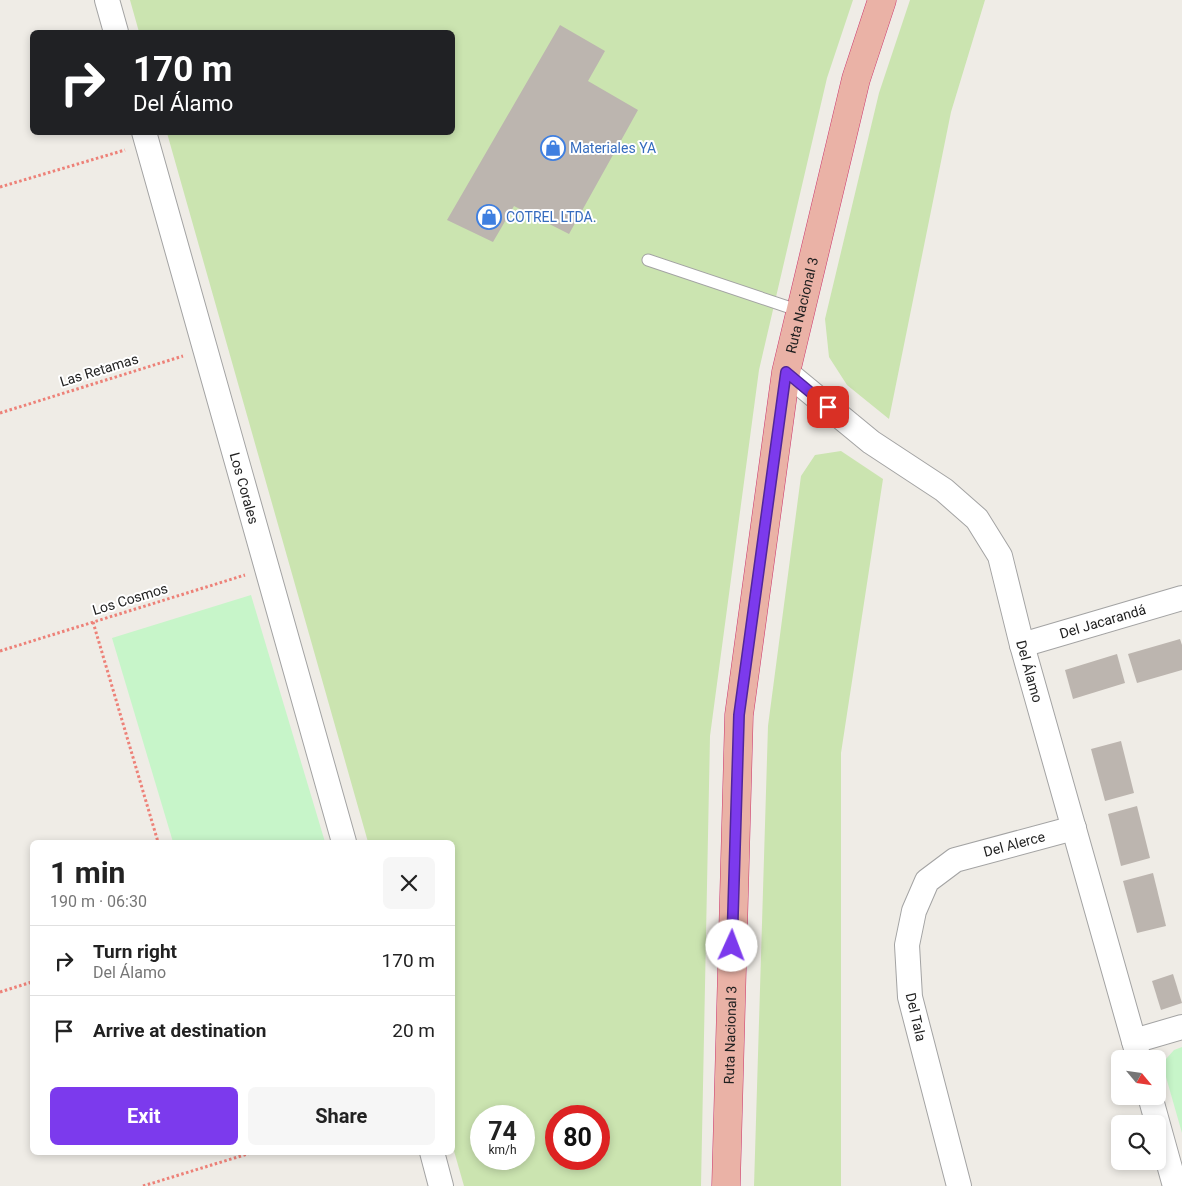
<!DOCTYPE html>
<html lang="en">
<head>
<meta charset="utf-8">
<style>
  :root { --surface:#fff; --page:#f6f6f6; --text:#222; --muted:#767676; --line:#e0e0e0; --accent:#7c3aed }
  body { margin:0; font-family:Roboto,sans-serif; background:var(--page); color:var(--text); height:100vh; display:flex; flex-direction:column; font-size:19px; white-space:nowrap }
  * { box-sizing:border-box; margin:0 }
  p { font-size:16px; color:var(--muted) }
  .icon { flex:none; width:28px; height:28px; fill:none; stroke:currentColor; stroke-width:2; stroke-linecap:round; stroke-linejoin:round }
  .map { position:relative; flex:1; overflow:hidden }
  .drawer { position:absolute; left:30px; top:840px; width:425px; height:315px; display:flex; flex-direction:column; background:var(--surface); border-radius:8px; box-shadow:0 2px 8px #0003 }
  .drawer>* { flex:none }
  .top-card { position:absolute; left:30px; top:30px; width:425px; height:105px; border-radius:8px; box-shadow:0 2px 8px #0003; background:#202124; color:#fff; overflow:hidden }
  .needle { width:32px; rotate:119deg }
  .fabs { position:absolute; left:1111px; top:1050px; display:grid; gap:10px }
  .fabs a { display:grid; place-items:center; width:55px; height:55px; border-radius:8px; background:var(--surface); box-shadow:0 2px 8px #0003; font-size:25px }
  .speed { position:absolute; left:470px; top:1105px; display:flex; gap:10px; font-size:25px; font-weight:700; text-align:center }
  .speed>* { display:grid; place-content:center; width:65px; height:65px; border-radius:50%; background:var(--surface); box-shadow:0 2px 8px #0003; line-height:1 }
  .speed small { font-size:12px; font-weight:400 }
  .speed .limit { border:8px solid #d22; background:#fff; color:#111 }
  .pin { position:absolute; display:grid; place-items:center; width:42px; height:42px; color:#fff; margin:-21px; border-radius:10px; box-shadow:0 2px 8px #0006 }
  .me { position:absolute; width:55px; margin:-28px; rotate:2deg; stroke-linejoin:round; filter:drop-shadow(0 0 4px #0008) }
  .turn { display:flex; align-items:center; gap:18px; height:105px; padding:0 20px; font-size:22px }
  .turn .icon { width:65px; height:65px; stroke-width:2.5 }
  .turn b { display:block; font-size:35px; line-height:42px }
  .round { display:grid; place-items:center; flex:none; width:52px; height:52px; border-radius:8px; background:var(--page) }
  .overview { display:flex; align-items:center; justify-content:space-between; height:85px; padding:0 20px }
  h1 { font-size:30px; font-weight:700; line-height:38px }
  .button { display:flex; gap:10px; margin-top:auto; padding:10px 20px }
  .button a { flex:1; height:58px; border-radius:8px; background:var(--accent); color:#fff; font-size:20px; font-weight:700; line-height:58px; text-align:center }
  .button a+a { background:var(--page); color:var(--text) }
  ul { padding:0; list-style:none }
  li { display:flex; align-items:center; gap:15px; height:70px; padding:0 20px; border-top:1px solid var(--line) }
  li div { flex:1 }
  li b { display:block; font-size:19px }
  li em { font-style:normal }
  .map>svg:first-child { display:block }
</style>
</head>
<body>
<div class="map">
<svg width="1182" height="1186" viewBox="0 0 1182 1186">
  <rect width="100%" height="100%" fill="#efece6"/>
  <g fill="#cbe4b0" fill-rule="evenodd">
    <path d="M130 0H853L827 78 759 370 710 736 701 1186H464L452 1144V842H368L167 133 452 132V32H139ZM481 1116H524V1159H481ZM556 1116H599V1159H556Z"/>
    <path d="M910 0H985L951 112 889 419 847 385 829 357 825 319 879 93Z"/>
    <path d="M841 451 883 479 841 753V1186H754L768 726 801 476 815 455Z"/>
  </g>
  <g fill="#c7f5c9">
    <path d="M251 595 325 842H173L112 638Z"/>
    <path d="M1182 1047V1133L1164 1070 1166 1059 1174 1050Z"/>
  </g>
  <g fill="#bcb5af">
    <path d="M560 25 605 51 588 81 638 110 569 234 514 206 493 242 447 220Z"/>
    <path d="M1180 639 1182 645V670L1137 683 1128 654Z"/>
    <path d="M1117 654 1125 683 1073 699 1065 670Z"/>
    <path d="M1121 741 1134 793 1105 801 1091 749Z"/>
    <path d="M1137 806 1150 858 1121 866 1108 814Z"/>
    <path d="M1153 873 1166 926 1137 933 1123 881Z"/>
    <path d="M1173 974 1182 1003 1161 1010 1152 981Z"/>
  </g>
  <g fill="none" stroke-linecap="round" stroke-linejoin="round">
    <defs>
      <path id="service" d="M648 260 800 311"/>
      <g id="minor">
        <path d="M107 0 116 32"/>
        <path id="s1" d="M144 132 344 842"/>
        <path id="s2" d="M786 372 871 442 944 490 977 519 1000 556 1022 645 1139 1059"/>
        <path id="s3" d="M1022 645 1182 598"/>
        <path d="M1134 1041 1182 1027"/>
        <path d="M1150 1096 1175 1186"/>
        <path d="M432 1152 441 1186"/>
        <path id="s4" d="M959 1186 910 997 907 945 914 911 927 881 955 860 1074 828"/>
      </g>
      <g id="trunk">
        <path id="s5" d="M726 1186 739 715 786 372 856 79 882 0"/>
      </g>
    </defs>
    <use href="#service" stroke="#a3a3a3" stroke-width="13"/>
    <use href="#minor" stroke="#a3a3a3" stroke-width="26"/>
    <use href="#trunk" stroke="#cb356c" stroke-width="29"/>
    <g stroke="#ed8178" stroke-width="3" stroke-dasharray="2.5 2.5" stroke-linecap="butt">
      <path d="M0 187 125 150"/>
      <path d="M0 413 183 356"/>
      <path d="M93 622 158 842"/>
      <path d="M0 651 245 575"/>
      <path d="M0 992 32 982"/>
      <path d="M143 1186 254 1152"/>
    </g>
    <use href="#service" stroke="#fff" stroke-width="11"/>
    <use href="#minor" stroke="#fff" stroke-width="24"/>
    <use href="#trunk" stroke="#eab2a6" stroke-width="28"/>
  </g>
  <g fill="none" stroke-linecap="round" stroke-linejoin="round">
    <defs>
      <path id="route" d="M732 946 739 715 786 372 828 407"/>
    </defs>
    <use href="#route" stroke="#51269a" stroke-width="12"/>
    <use href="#route" stroke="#7c3aed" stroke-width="9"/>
  </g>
  <defs>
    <symbol id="shop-ring" viewBox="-11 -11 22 22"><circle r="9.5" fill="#fff" stroke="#3f7fe0" stroke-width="1.5"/><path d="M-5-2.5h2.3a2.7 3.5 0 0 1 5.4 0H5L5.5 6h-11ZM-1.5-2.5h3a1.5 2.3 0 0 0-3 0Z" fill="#3f7fe0"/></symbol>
  </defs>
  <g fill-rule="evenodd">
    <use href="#shop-ring" x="539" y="134" width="28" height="28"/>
    <use href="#shop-ring" x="475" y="203" width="28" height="28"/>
  </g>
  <g text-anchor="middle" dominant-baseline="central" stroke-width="4" stroke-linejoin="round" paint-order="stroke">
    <g font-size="14" fill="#366cbe" stroke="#fff" text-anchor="start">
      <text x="570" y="148">Materiales YA</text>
      <text x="506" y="217">COTREL LTDA.</text>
    </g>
    <g font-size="14" fill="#1f1f1f" stroke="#fff">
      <text stroke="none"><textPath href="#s5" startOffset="886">Ruta Nacional 3</textPath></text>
      <text transform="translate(99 370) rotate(-17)">Las Retamas</text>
      <text stroke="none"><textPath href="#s1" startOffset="370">Los Corales</textPath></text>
      <text transform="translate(130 599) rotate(-17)">Los Cosmos</text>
      <text stroke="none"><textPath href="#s3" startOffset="84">Del Jacarandá</textPath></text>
      <text stroke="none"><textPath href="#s2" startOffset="404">Del Álamo</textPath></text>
      <text stroke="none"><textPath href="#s4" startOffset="411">Del Alerce</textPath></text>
      <text transform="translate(916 1017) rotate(77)">Del Tala</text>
      <text stroke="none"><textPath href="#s5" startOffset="151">Ruta Nacional 3</textPath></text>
    </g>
  </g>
</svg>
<div class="fabs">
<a><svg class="needle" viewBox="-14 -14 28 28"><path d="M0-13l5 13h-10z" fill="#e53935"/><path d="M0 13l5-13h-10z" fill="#767676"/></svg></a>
<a><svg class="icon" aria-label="search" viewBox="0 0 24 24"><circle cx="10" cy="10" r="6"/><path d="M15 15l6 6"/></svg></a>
</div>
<div class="speed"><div>74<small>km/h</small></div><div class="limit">80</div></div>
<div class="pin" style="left:828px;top:407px;background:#d93025"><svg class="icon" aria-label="arrive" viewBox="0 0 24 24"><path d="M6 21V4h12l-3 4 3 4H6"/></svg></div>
<svg class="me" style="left:732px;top:946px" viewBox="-20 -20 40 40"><circle r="19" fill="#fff"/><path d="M0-13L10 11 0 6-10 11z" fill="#7c3aed"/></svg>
<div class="top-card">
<div class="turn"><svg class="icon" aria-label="right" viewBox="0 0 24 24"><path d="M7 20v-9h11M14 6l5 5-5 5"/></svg><div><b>170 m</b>Del Álamo</div></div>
</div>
<section class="drawer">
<div class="overview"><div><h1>1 min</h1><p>190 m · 06:30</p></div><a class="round"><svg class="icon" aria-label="close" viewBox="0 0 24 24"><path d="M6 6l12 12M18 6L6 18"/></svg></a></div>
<ul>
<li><svg class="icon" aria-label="right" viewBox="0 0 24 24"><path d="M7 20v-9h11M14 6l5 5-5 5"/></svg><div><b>Turn right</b><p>Del Álamo</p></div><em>170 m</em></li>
<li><svg class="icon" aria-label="arrive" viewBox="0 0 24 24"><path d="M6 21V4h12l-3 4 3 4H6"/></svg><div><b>Arrive at destination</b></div><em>20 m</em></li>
</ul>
<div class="button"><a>Exit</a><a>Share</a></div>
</section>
</div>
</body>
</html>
